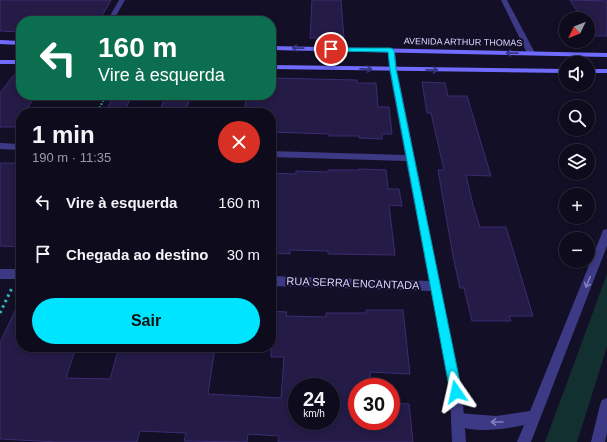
<!DOCTYPE html>
<html lang="pt">
<head>
<meta charset="utf-8">
<style>
  :root { --surface:#0e0b1c; --page:#1c1929; --text:#f1f3f6; --muted:#9b9ba3; --line:#2e2b3b; --accent:#00e5ff }
  body { margin:0; font-family:Helvetica,sans-serif; background:var(--page); color:var(--text); height:100vh; display:flex; flex-direction:column; font-size:15px; white-space:nowrap }
  * { box-sizing:border-box; margin:0 }
  p { font-size:13px; color:var(--muted) }
  .icon { flex:none; width:22px; height:22px; fill:none; stroke:currentColor; stroke-width:2; stroke-linecap:round; stroke-linejoin:round }
  .map { position:relative; flex:1; overflow:hidden }
  .details { position:absolute; left:16px; top:108px; width:260px; height:244px; display:flex; flex-direction:column; background:var(--surface); border-radius:16px; box-shadow:0 2px 6px #0003,0 0 0 1px var(--line) }
  .details>* { flex:none }
  .banner { position:absolute; left:16px; top:16px; width:260px; height:84px; border-radius:16px; box-shadow:0 2px 6px #0003,0 0 0 1px var(--line); background:#0b6e4f; color:#fff; overflow:hidden }
  .needle { width:26px; rotate:227deg }
  .buttons { position:absolute; left:559px; top:12px; display:grid; gap:8px }
  .buttons a { display:grid; place-items:center; width:36px; height:36px; border-radius:50%; background:var(--surface); box-shadow:0 2px 6px #0003,0 0 0 1px var(--line); font-size:20px }
  .speed { position:absolute; left:288px; top:378px; display:flex; gap:8px; font-size:20px; font-weight:700; text-align:center }
  .speed>* { display:grid; place-content:center; width:52px; height:52px; border-radius:50%; background:var(--surface); box-shadow:0 2px 6px #0003,0 0 0 1px var(--line); line-height:1 }
  .speed small { font-size:10px; font-weight:400 }
  .speed .limit { border:6px solid #d22; background:#fff; color:#111 }
  .pin { position:absolute; display:grid; place-items:center; width:34px; height:34px; color:#fff; margin:-17px; border:2px solid #fff; border-radius:50%; box-shadow:0 1px 4px #0007 }
  .me { position:absolute; width:44px; margin:-22px; rotate:349deg; stroke-linejoin:round; filter:drop-shadow(0 0 3px #0008) }
  .turn { display:flex; align-items:center; gap:14px; height:84px; padding:0 16px; font-size:18px }
  .turn .icon { width:52px; height:52px; stroke-width:2.5 }
  .turn b { display:block; font-size:28px; line-height:34px }
  .round { display:grid; place-items:center; flex:none; width:42px; height:42px; border-radius:21px; background:var(--page) }
  .summary { display:flex; align-items:center; justify-content:space-between; height:68px; padding:0 16px }
  h1 { font-size:24px; font-weight:700; line-height:30px }
  .cta { display:flex; gap:8px; margin-top:auto; padding:8px 16px }
  .cta a { flex:1; height:46px; border-radius:24px; background:var(--accent); color:#111; font-size:16px; font-weight:700; line-height:46px; text-align:center }
  ul { padding:0; list-style:none }
  li { display:flex; align-items:center; gap:12px; height:52px; padding:0 16px }
  li div { flex:1 }
  li b { display:block; font-size:15px }
  li em { font-style:normal }
  .map>svg:first-child { display:block }
</style>
</head>
<body>
<div class="map">
<svg width="607" height="442" viewBox="0 0 607 442">
  <rect width="100%" height="100%" fill="#130f26"/>
  <path fill="#12302f" d="M607 274V347L577 442H545Z"/>
  <g fill="#241b47" stroke="#3b2d73" fill-rule="evenodd">
    <path d="M0 0H111L99 21H21L20 32 0 31Z"/>
    <path d="M312 0H341L344 38H310Z"/>
    <path d="M570 0 607 1V36H592L588 29V19H582Z"/>
    <path d="M21 66V95H36L24 113H21V127H0V93Z"/>
    <path d="M271 78 357 80V83H376L378 107H389L392 134H382V139L359 138V136H329V134L271 132 272 112 244 111 247 95H271Z"/>
    <path d="M422 82 445 83 448 96H467L491 176 466 175 473 205 480 227H506L533 316H509L511 321H472L464 288H460L453 256 438 170H444L431 113H427Z"/>
    <path d="M114 95H132L125 110 107 109Z"/>
    <path d="M166 95H191L185 113H159Z"/>
    <path d="M0 163H21V247L0 246Z"/>
    <path d="M359 169 386 170 388 189H399L402 206 389 205 395 255 328 254V251L290 250V254L271 253V173L296 174V171L328 172V170H359Z"/>
    <path d="M21 298V347H74L72 352 74 353 66 378 110 379 119 347H215L208 394 281 398 284 357H271V311L287 312 286 316 326 317V313H366V310H403L410 374 370 372 371 387H357V421H391V403L409 404 413 442H278L279 436 248 434 247 442 184 441 186 433 140 431 137 442H57L0 439V343ZM297 387H331V421H297Z"/>
  </g>
  <g fill="none" stroke-linecap="round" stroke-linejoin="round">
    <path stroke="#2fb8b0" stroke-width="2" stroke-dasharray="1.5 2" stroke-linecap="butt" d="M98 111 106 95"/>
    <path stroke="#2fb8b0" stroke-width="2.5" stroke-dasharray="2 3" stroke-linecap="butt" d="M97 113 99 110"/>
    <path stroke="#2fb8b0" stroke-width="3" stroke-dasharray="2.5 3.5" stroke-linecap="butt" d="M0 313 12 288"/>
    <g fill="#3d3a85" fill-rule="evenodd">
      <path d="M119 0H125L113 21H107Z"/>
      <path d="M501 0H507L535 53 534 55 527 53Z"/>
      <path d="M388 48 395 50 397 69 462 392 466 442H452L450 392 431 291 271 286V276L429 281 406 161 271 157V151L405 155 389 69Z"/>
      <path d="M0 143 21 144V150L0 149Z"/>
      <rect x="0" y="269" width="21" height="10"/>
    </g>
    <g fill="#3d3a85" fill-rule="evenodd">
      <path d="M607 229V246L531 442H517L524 425C502 430 474 433 453 425L451 420 453 415 458 413 496 416 530 411 602 233 603 230Z"/>
      <path d="M607 398V433L605 442H591L600 405 602 400Z"/>
    </g>
    <g fill="#6f6bff" fill-rule="evenodd">
      <path d="M0 40 21 41V45L0 44Z"/>
      <path d="M271 46 607 53V57L271 50Z"/>
      <rect x="0" y="60" width="21" height="4"/>
      <path d="M271 65 566 69V73L271 69Z"/>
      <rect x="588" y="69" width="19" height="4"/>
    </g>
  </g>
  <defs><path id="oneway-shaft" d="M-6 0H5M1.5-3L5.5 0L1.5 3" fill="none" stroke-width="1.6" stroke-linecap="round" stroke-linejoin="round"/></defs>
  <g stroke="#38347d">
    <use href="#oneway-shaft" transform="translate(298 48) rotate(-179)"/>
    <use href="#oneway-shaft" transform="translate(512 53) rotate(-179)"/>
    <use href="#oneway-shaft" transform="translate(366 69) rotate(1)"/>
    <use href="#oneway-shaft" transform="translate(432 70) rotate(1)"/>
  </g>
  <g stroke="#837fbc">
    <use href="#oneway-shaft" transform="translate(588 282) rotate(112)"/>
    <use href="#oneway-shaft" transform="translate(497 422) rotate(-180)"/>
  </g>
  <path fill="#00e5ff" stroke="#0095a6" d="M329 48H391L394 50 396 69 462 392 460 397 456 398 452 397 450 392 390 69 388 52 331 51 328 49Z"/>
  <g text-anchor="middle" dominant-baseline="central" stroke-width="4" stroke-linejoin="round" paint-order="stroke">
    <g font-size="9" fill="#d9d4ff" stroke="#130f26">
      <text transform="translate(463 42) rotate(1)">AVENIDA ARTHUR THOMAS</text>
    </g>
    <g font-size="11" fill="#d9d4ff" stroke="#130f26">
      <text transform="translate(353 283) rotate(2)">RUA SERRA ENCANTADA</text>
    </g>
  </g>
</svg>
<div class="buttons">
<a><svg class="needle" viewBox="-14 -14 28 28"><path d="M0-13l5 13h-10z" fill="#e53935"/><path d="M0 13l5-13h-10z" fill="#9b9ba3"/></svg></a>
<a><svg class="icon" aria-label="sound" viewBox="0 0 24 24"><path d="M4 9h4l5-4v14l-5-4H4zM17 9q2 3 0 6"/></svg></a>
<a><svg class="icon" aria-label="search" viewBox="0 0 24 24"><circle cx="10" cy="10" r="6"/><path d="M15 15l6 6"/></svg></a>
<a><svg class="icon" aria-label="layers" viewBox="0 0 24 24"><path d="M12 4l9 5-9 5-9-5zM3 14l9 5 9-5"/></svg></a>
<a>+</a>
<a>−</a>
</div>
<div class="speed"><div>24<small>km/h</small></div><div class="limit">30</div></div>
<div class="pin" style="left:331px;top:49px;background:#d93025"><svg class="icon" aria-label="arrive" viewBox="0 0 24 24"><path d="M6 21V4h12l-3 4 3 4H6"/></svg></div>
<svg class="me" style="left:456px;top:392px" viewBox="-20 -20 40 40"><path d="M0-17L14 15 0 8-14 15z" fill="#00e5ff" stroke="#fff" stroke-width="4"/></svg>
<div class="banner">
<div class="turn"><svg class="icon" aria-label="left" viewBox="0 0 24 24"><path d="M17 20v-9H6M10 6l-5 5 5 5"/></svg><div><b>160 m</b>Vire à esquerda</div></div>
</div>
<section class="details">
<div class="summary"><div><h1>1 min</h1><p>190 m · 11:35</p></div><a class="round" style="background:#d93025;color:#fff"><svg class="icon" aria-label="close" viewBox="0 0 24 24"><path d="M6 6l12 12M18 6L6 18"/></svg></a></div>
<ul>
<li><svg class="icon" aria-label="left" viewBox="0 0 24 24"><path d="M17 20v-9H6M10 6l-5 5 5 5"/></svg><div><b>Vire à esquerda</b></div><em>160 m</em></li>
<li><svg class="icon" aria-label="arrive" viewBox="0 0 24 24"><path d="M6 21V4h12l-3 4 3 4H6"/></svg><div><b>Chegada ao destino</b></div><em>30 m</em></li>
</ul>
<div class="cta"><a>Sair</a></div>
</section>
</div>
</body>
</html>
